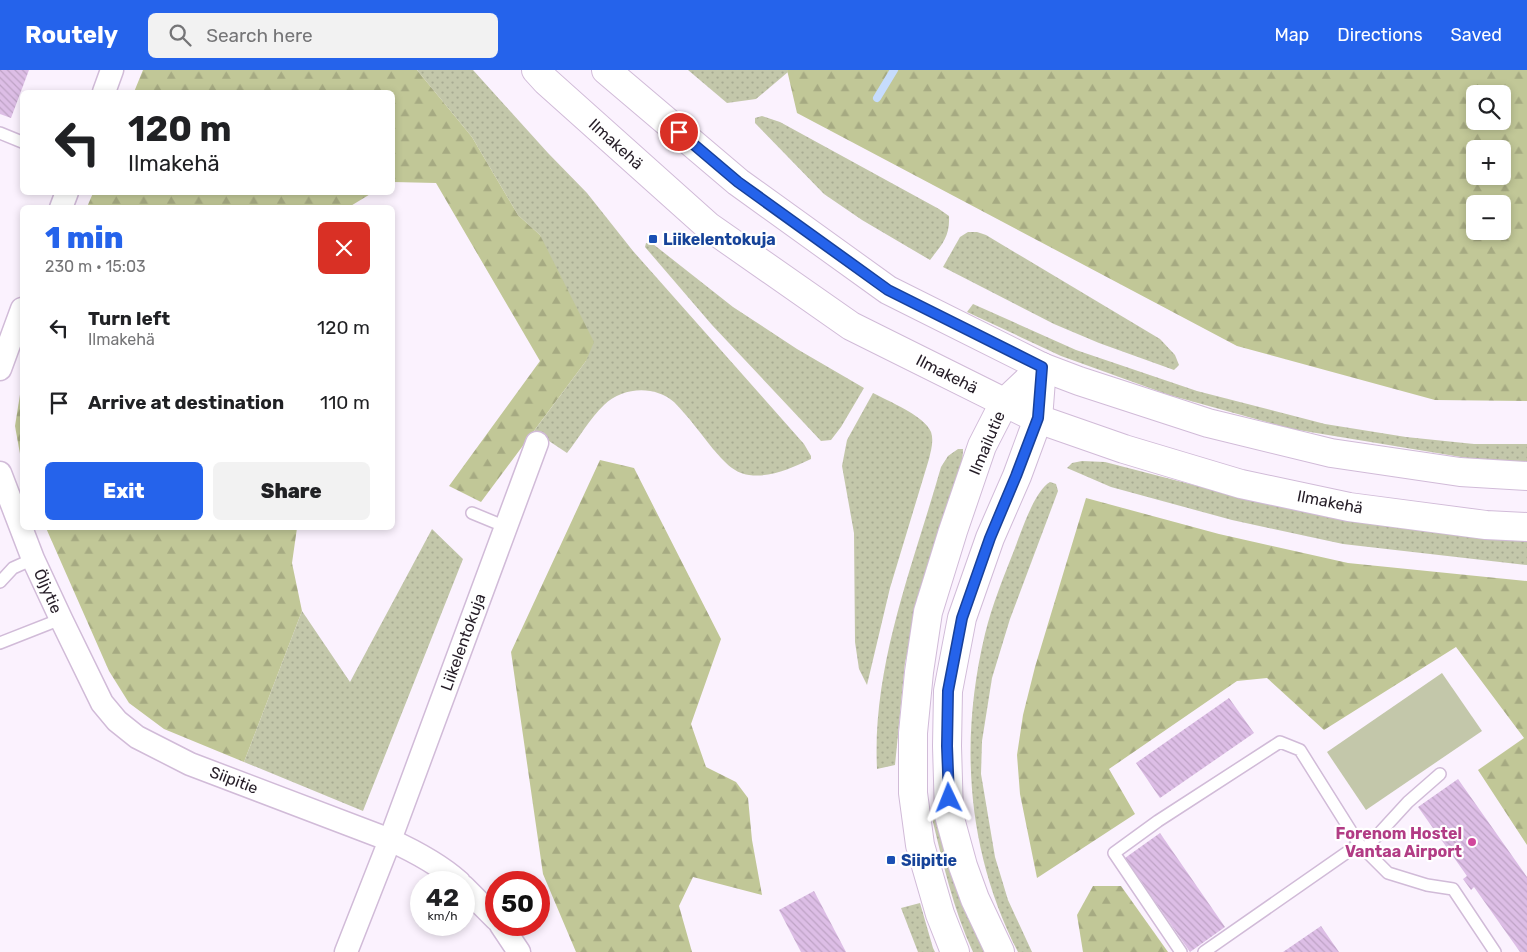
<!DOCTYPE html>
<html lang="en">
<head>
<meta charset="utf-8">
<style>
  :root { --surface:#fff; --page:#f2f2f2; --text:#202124; --muted:#757577; --accent:#2563eb }
  body { margin:0; font-family:Rubik,sans-serif; background:var(--page); color:var(--text); height:100vh; display:flex; flex-direction:column; font-size:19px; white-space:nowrap }
  * { box-sizing:border-box; margin:0 }
  p { font-size:16px; color:var(--muted) }
  .icon { flex:none; width:28px; height:28px; fill:none; stroke:currentColor; stroke-width:2; stroke-linecap:round; stroke-linejoin:round }
  .map { position:relative; flex:1; overflow:hidden }
  .details { position:absolute; left:20px; top:135px; width:375px; height:325px; display:flex; flex-direction:column; background:var(--surface); border-radius:8px; box-shadow:0 2px 8px #0003 }
  .details>* { flex:none }
  .top-card { position:absolute; left:20px; top:20px; width:375px; height:105px; border-radius:8px; box-shadow:0 2px 8px #0003; background:#fff; color:var(--text); overflow:hidden }
  .fabs { position:absolute; left:1466px; top:15px; display:grid; gap:10px }
  .fabs a { display:grid; place-items:center; width:45px; height:45px; border-radius:8px; background:var(--surface); box-shadow:0 2px 8px #0003; font-size:25px }
  .speed { position:absolute; left:410px; top:801px; display:flex; gap:10px; font-size:25px; font-weight:700; text-align:center }
  .speed>* { display:grid; place-content:center; width:65px; height:65px; border-radius:50%; background:var(--surface); box-shadow:0 2px 8px #0003; line-height:1 }
  .speed small { font-size:12px; font-weight:400 }
  .speed .limit { border:8px solid #d22; background:#fff; color:#111 }
  .pin { position:absolute; display:grid; place-items:center; width:42px; height:42px; color:#fff; margin:-21px; border:2px solid #fff; border-radius:50%; box-shadow:0 1px 5px #0007 }
  .me { position:absolute; width:55px; margin:-28px; rotate:358deg; stroke-linejoin:round; filter:drop-shadow(0 0 4px #0008) }
  .turn { display:flex; align-items:center; gap:18px; height:105px; padding:0 25px; font-size:22px }
  .turn .icon { width:65px; height:65px; stroke-width:2.5 }
  .turn b { display:block; font-size:35px; line-height:42px }
  .round { display:grid; place-items:center; flex:none; width:52px; height:52px; border-radius:8px; background:var(--page) }
  .head { display:flex; align-items:center; justify-content:space-between; height:85px; padding:0 25px }
  h1 { font-size:30px; font-weight:800; line-height:38px; color:var(--accent) }
  .action { display:flex; gap:10px; margin-top:auto; padding:10px 25px }
  .action a { flex:1; height:58px; border-radius:8px; background:var(--accent); color:#fff; font-size:20px; font-weight:800; line-height:58px; text-align:center }
  .action a+a { background:var(--page); color:var(--text) }
  ul { padding:0; list-style:none }
  li { display:flex; align-items:center; gap:15px; height:75px; padding:0 25px }
  li div { flex:1 }
  li b { display:block; font-size:19px }
  li em { font-style:normal }
  header { display:flex; align-items:center; gap:30px; box-sizing:border-box; height:70px; padding:0 25px; background:var(--accent); color:#fff }
  header strong { font-size:24px }
  nav { display:flex; gap:28px; margin-inline-start:auto; font-size:18px }
  .search { width:350px; height:45px; background:var(--page); display:flex; align-items:center; gap:12px; box-sizing:border-box; padding:0 18px; border-radius:8px; color:var(--muted); font-size:19px }
  .map>svg:first-child { display:block }
</style>
</head>
<body>
<header>
<strong>Routely</strong>
<div class="search"><svg class="icon" aria-label="search" viewBox="0 0 24 24"><circle cx="10" cy="10" r="6"/><path d="M15 15l6 6"/></svg>Search here</div>
<nav><a>Map</a><a>Directions</a><a>Saved</a></nav>
</header>
<div class="map">
<svg width="1527" height="882" viewBox="0 0 1527 882">
  <defs>
    <pattern id="grass-dots" width="8" height="8" patternUnits="userSpaceOnUse" patternTransform="scale(1.25)"><rect width="8" height="8" fill="#c3c7aa"/><path d="M2 2h.1M6 6h.1" fill="none" stroke="#a7aa92" stroke-width="1.8" stroke-linecap="round"/></pattern>
    <pattern id="forest-firs" width="22" height="20" patternUnits="userSpaceOnUse" patternTransform="scale(1.25)"><rect width="22" height="20" fill="#c1c797"/><path d="M5 1l3.5 6h-7zM16 11l3.5 6h-7z" fill="#a6aa82"/></pattern>
    <pattern id="building-back-hatch" width="6" height="6" patternUnits="userSpaceOnUse" patternTransform="scale(1.25)"><rect width="6" height="6" fill="#ddbee6"/><path d="M-1 5l2 2M0 0l6 6M5-1l2 2" fill="none" stroke="#bea3c5"/></pattern>
  </defs>
  <rect width="100%" height="100%" fill="#fbf2fe"/>
  <g fill="url(#grass-dots)">
    <path d="M417 0H473L548 83 587 123 633 181 804 374 811 386V389C791 398 771 408 749 405 733 403 723 390 713 379 701 364 688 346 674 332 654 315 623 317 604 335 590 348 579 368 567 383L534 361 586 291 540 165 518 145 472 67Z"/>
    <path d="M688 0H787L788 2 756 29 727 33Z"/>
    <path d="M762 46 780 52 939 139 949 146C950 167 942 174 930 190L862 150 824 124 755 53V48Z"/>
    <path d="M968 162H977L986 165 1160 269 1175 285 1179 295 1174 300 1099 273 1054 254 943 197 960 167Z"/>
    <path d="M646 173 653 174 733 237 797 279 864 318 841 357 831 370 821 371 712 255 645 177Z"/>
    <path d="M973 234 1076 280 1197 321 1325 354 1406 367 1474 374H1527V393L1467 388 1292 359 1169 325 1061 286 967 242Z"/>
    <path d="M873 323C888 331 925 346 931 362 934 371 931 380 929 389L890 518 867 615 859 599 855 572 854 463 842 396 847 370Z"/>
    <path d="M958 379H963L962 400 918 535 905 593 895 695 877 699C872 595 913 496 941 397L948 386Z"/>
    <path d="M1082 391 1105 392 1267 434 1355 451 1527 469V495L1343 474 1232 450 1111 417 1067 398 1072 393Z"/>
    <path d="M1050 412 1056 414 1058 421 1010 549 992 608 982 671 981 704 995 787 1008 830 1032 882H1018C967 783 959 672 985 564 992 535 1004 506 1015 478 1021 462 1035 420 1050 412Z"/>
    <path d="M432 459 463 489 363 741 244 692 302 541 350 612Z"/>
    <path d="M939 747 991 882H973C953 839 943 793 932 748Z"/>
    <path d="M920 833 933 878 935 882H918L901 838Z"/>
  </g>
  <g fill="url(#forest-firs)" fill-rule="evenodd">
    <path d="M143 0H417L472 67 518 145 540 165 594 272 586 291 481 432 449 416 540 291 436 113 393 112 392 22H134Z"/>
    <path d="M787 0H1527V331L1435 330 1237 276 797 43ZM1475 24H1502V51H1475ZM1475 79H1502V106H1475ZM1475 134H1502V161H1475Z"/>
    <path d="M93 123V122L372 123 349 137H87Z"/>
    <path d="M22 312V395L15 356Z"/>
    <path d="M600 390 634 398 721 569 691 654 706 697 736 712 748 728 752 770 762 825 693 807 679 836 692 882H576L543 804 511 582Z"/>
    <path d="M1086 428 1219 464 1348 493 1527 511V775L1478 700 1524 668 1456 577 1324 660 1267 608 1237 611 1109 699 1135 744 1037 808 1020 724 1017 685 1023 645 1035 597Z"/>
    <path d="M46 458H297L292 493 302 541 244 692 164 659 129 633 109 601Z"/>
    <path d="M1093 816H1121L1168 882H1083L1077 845Z"/>
  </g>
  <path fill="#c3c7aa" d="M1442 603 1482 661 1366 740 1327 682Z"/>
  <g fill="none" stroke-linecap="round" stroke-linejoin="round">
    <path stroke="#c6dcfd" stroke-width="8" d="M877 28 894 0"/>
  </g>
  <g fill="url(#building-back-hatch)">
    <path d="M0 0H29L11 48 0 44Z"/>
    <path d="M1229 628 1254 663 1160 728 1136 693Z"/>
    <path d="M1458 709 1527 807V882H1520L1474 817 1471 820 1463 809 1467 806 1418 737Z"/>
    <path d="M1160 763 1225 857 1190 882 1125 788Z"/>
    <path d="M814 821 846 882H801L779 840Z"/>
    <path d="M1321 856 1339 882H1283Z"/>
  </g>
  <g fill="none" stroke-linecap="round" stroke-linejoin="round">
    <defs>
      <g id="service">
        <path d="M0 63 22 72"/>
        <path d="M472 443 506 457"/>
        <path d="M0 512 13 498 33 489"/>
        <path d="M0 573 61 549"/>
        <path d="M1364 780 1408 732 1440 704"/>
        <path d="M1181 882 1114 783 1158 751 1280 672 1300 680 1359 774 1388 803 1427 815 1453 819 1495 882"/>
        <path d="M1204 882 1359 774"/>
      </g>
      <g id="minor">
        <path d="M104 22 112 0"/>
        <path d="M61 138 67 122"/>
        <path d="M0 299 22 239"/>
        <path d="M0 403 33 489 61 549 102 633 117 651 137 667 190 694 390 770C414 781 439 794 459 812"/>
        <path d="M464 817 496 849"/>
        <path d="M501 855 519 882"/>
        <path d="M346 882 390 770 537 373"/>
      </g>
      <g id="secondary">
        <path d="M536 0 546 11 708 156 851 256 1038 349 1124 379 1241 414 1349 437 1486 455 1527 457"/>
        <path d="M606 0 738 112 888 220 1042 297 1079 311 1208 353 1331 383 1460 402 1527 406"/>
        <path d="M955 882 940 844 920 775 913 723V663L919 602 928 542 953 461 982 376 1004 333 1042 297"/>
        <path d="M1000 882 975 829 963 796 949 745 947 676 948 621 962 548 990 468 1017 406 1038 349 1042 297"/>
      </g>
    </defs>
    <use href="#service" stroke="#d1bbd8" stroke-width="14"/>
    <use href="#minor" stroke="#d1bbd8" stroke-width="25"/>
    <use href="#secondary" stroke="#d1bbd8" stroke-width="30"/>
    <use href="#service" stroke="#fff" stroke-width="11"/>
    <use href="#minor" stroke="#fff" stroke-width="22"/>
    <use href="#secondary" stroke="#fff" stroke-width="28"/>
  </g>
  <g fill="none" stroke-linecap="round" stroke-linejoin="round">
    <defs>
      <path id="route" d="M679 62 738 112 888 220 1042 297 1038 348 1016 406 990 468 962 548 948 621 947 676 949 728"/>
    </defs>
    <use href="#route" stroke="#184099" stroke-width="12"/>
    <use href="#route" stroke="#2563eb" stroke-width="9"/>
  </g>
  <g fill="#1a4fb4" stroke="#fff" stroke-width="2">
    <rect x="648" y="164" width="10" height="10" rx="2.5"/>
    <rect x="886" y="785" width="10" height="10" rx="2.5"/>
  </g>
  <circle fill="#d1479c" stroke="#fff" stroke-width="2" cx="1472" cy="772" r="5"/>
  <g text-anchor="middle" dominant-baseline="central" stroke-width="4.5" stroke-linejoin="round" paint-order="stroke">
    <g font-size="16" fill="#251d27" stroke="#fff">
      <text transform="translate(616 74) rotate(42)">Ilmakehä</text>
      <text transform="translate(947 304) rotate(27)">Ilmakehä</text>
      <text transform="translate(987 373) rotate(-67)">Ilmailutie</text>
      <text transform="translate(1330 432) rotate(11)">Ilmakehä</text>
      <text transform="translate(48 521) rotate(66)">Öljytie</text>
      <text transform="translate(463 572) rotate(-70)">Liikelentokuja</text>
      <text transform="translate(234 710) rotate(21)">Siipitie</text>
    </g>
    <g font-size="16" font-weight="bold" fill="#164399" stroke="#fff" text-anchor="start">
      <text x="663" y="169">Liikelentokuja</text>
      <text x="901" y="790">Siipitie</text>
    </g>
    <g font-size="16" font-weight="bold" fill="#b23c85" stroke="#fff" text-anchor="end">
      <text x="1462" y="763">Forenom Hostel<tspan x="1462" dy="18">Vantaa Airport</tspan></text>
    </g>
  </g>
</svg>
<div class="fabs">
<a><svg class="icon" aria-label="search" viewBox="0 0 24 24"><circle cx="10" cy="10" r="6"/><path d="M15 15l6 6"/></svg></a>
<a>+</a>
<a>−</a>
</div>
<div class="speed"><div>42<small>km/h</small></div><div class="limit">50</div></div>
<div class="pin" style="left:679px;top:62px;background:#d93025"><svg class="icon" aria-label="arrive" viewBox="0 0 24 24"><path d="M6 21V4h12l-3 4 3 4H6"/></svg></div>
<svg class="me" style="left:949px;top:728px" viewBox="-20 -20 40 40"><path d="M0-17L14 15 0 8-14 15z" fill="#2563eb" stroke="#fff" stroke-width="4"/></svg>
<div class="top-card">
<div class="turn"><svg class="icon" aria-label="left" viewBox="0 0 24 24"><path d="M17 20v-9H6M10 6l-5 5 5 5"/></svg><div><b>120 m</b>Ilmakehä</div></div>
</div>
<section class="details">
<div class="head"><div><h1>1 min</h1><p>230 m · 15:03</p></div><a class="round" style="background:#d93025;color:#fff"><svg class="icon" aria-label="close" viewBox="0 0 24 24"><path d="M6 6l12 12M18 6L6 18"/></svg></a></div>
<ul>
<li><svg class="icon" aria-label="left" viewBox="0 0 24 24"><path d="M17 20v-9H6M10 6l-5 5 5 5"/></svg><div><b>Turn left</b><p>Ilmakehä</p></div><em>120 m</em></li>
<li><svg class="icon" aria-label="arrive" viewBox="0 0 24 24"><path d="M6 21V4h12l-3 4 3 4H6"/></svg><div><b>Arrive at destination</b></div><em>110 m</em></li>
</ul>
<div class="action"><a>Exit</a><a>Share</a></div>
</section>
</div>
</body>
</html>
